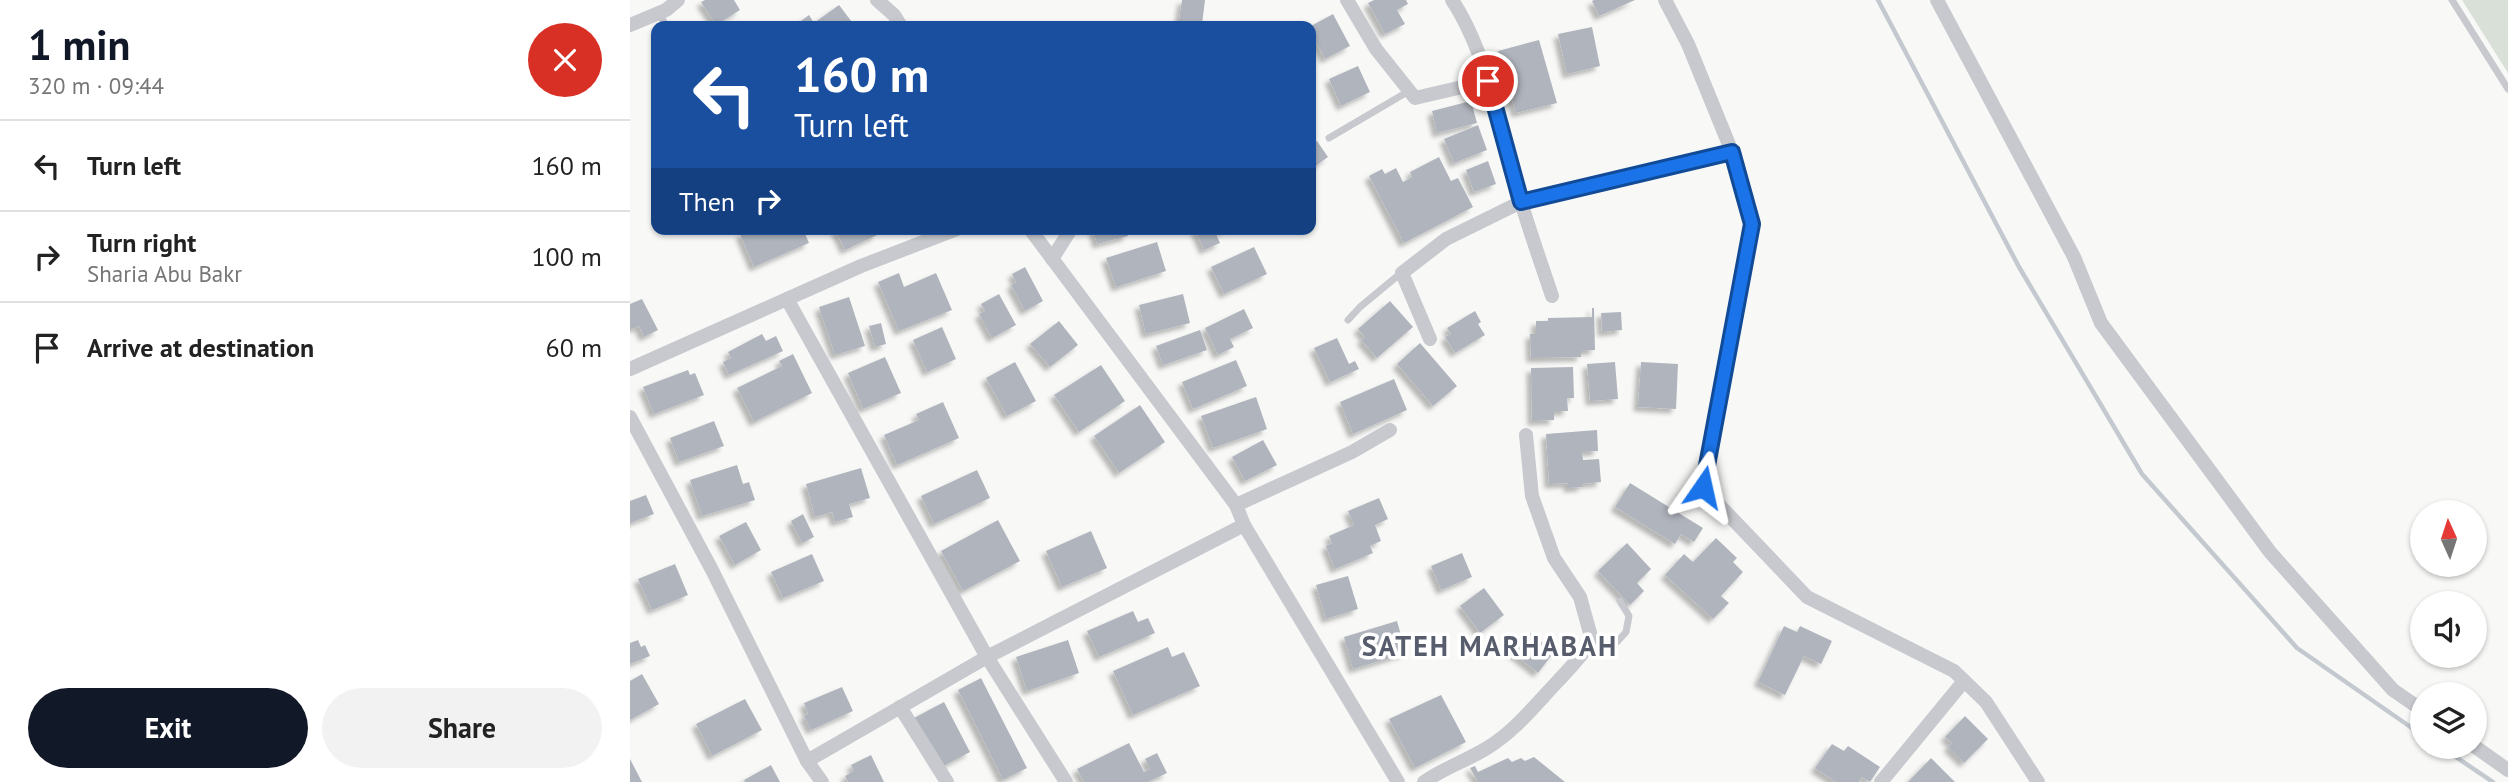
<!DOCTYPE html>
<html lang="en">
<head>
<meta charset="utf-8">
<style>
  :root { --surface:#fff; --page:#f2f2f2; --text:#222; --muted:#767676; --line:#e0e0e0; --accent:#111827 }
  body { margin:0; font-family:"PT Sans",sans-serif; background:var(--page); color:var(--text); height:100vh; display:flex; flex-direction:column; font-size:26px; white-space:nowrap }
  * { box-sizing:border-box; margin:0 }
  p { font-size:23px; color:var(--muted) }
  .icon { flex:none; width:38px; height:38px; fill:none; stroke:currentColor; stroke-width:2; stroke-linecap:round; stroke-linejoin:round }
  .map { position:relative; flex:1; overflow:hidden }
  .side { display:flex; flex-direction:column; background:var(--surface); width:630px }
  .side>* { flex:none }
  .top-card { position:absolute; left:21px; top:21px; width:665px; height:214px; border-radius:14px; box-shadow:0 2px 5px #0004; background:#1a4fa0; color:#fff; overflow:hidden }
  .needle { width:46px; rotate:357deg }
  .buttons { position:absolute; left:1780px; top:500px; display:grid; gap:14px }
  .buttons a { display:grid; place-items:center; width:77px; height:77px; border-radius:50%; background:var(--surface); box-shadow:0 2px 5px #0004; font-size:35px }
  .pin { position:absolute; display:grid; place-items:center; width:60px; height:60px; color:#fff; margin:-30px; border:4px solid #fff; border-radius:50%; box-shadow:0 2px 7px #0007 }
  .me { position:absolute; width:77px; margin:-38px; rotate:11deg; stroke-linejoin:round; filter:drop-shadow(0 0 5px #0008) }
  .turn { display:flex; align-items:center; gap:24px; height:147px; padding:0 28px; font-size:32px }
  .turn .icon { width:91px; height:91px; stroke-width:2.5 }
  .turn b { display:block; font-size:49px; line-height:60px }
  .then { display:flex; align-items:center; height:66px; padding:0 28px; background:#0003; gap:14px; font-size:26px }
  .round { display:grid; place-items:center; flex:none; width:74px; height:74px; border-radius:37px; background:var(--page) }
  .overview { display:flex; align-items:center; justify-content:space-between; height:119px; padding:0 28px }
  h1 { font-size:42px; font-weight:800; line-height:52px; color:var(--accent) }
  .button { display:flex; gap:14px; margin-top:auto; padding:14px 28px }
  .button a { flex:1; height:80px; border-radius:42px; background:var(--accent); color:#fff; font-size:28px; font-weight:800; line-height:80px; text-align:center }
  .button a+a { background:var(--page); color:var(--text) }
  ul { padding:0; list-style:none }
  li { display:flex; align-items:center; gap:21px; height:91px; padding:0 28px; border-top:2px solid var(--line) }
  li div { flex:1 }
  li b { display:block; font-size:26px }
  li em { font-style:normal }
  main { display:flex; flex:1; min-height:0 }
  .map>svg:first-child { display:block }
</style>
</head>
<body>
<main>
<section class="side">
<div class="overview"><div><h1>1 min</h1><p>320 m · 09:44</p></div><a class="round" style="background:#d93025;color:#fff"><svg class="icon" aria-label="close" viewBox="0 0 24 24"><path d="M6 6l12 12M18 6L6 18"/></svg></a></div>
<ul>
<li><svg class="icon" aria-label="left" viewBox="0 0 24 24"><path d="M17 20v-9H6M10 6l-5 5 5 5"/></svg><div><b>Turn left</b></div><em>160 m</em></li>
<li><svg class="icon" aria-label="right" viewBox="0 0 24 24"><path d="M7 20v-9h11M14 6l5 5-5 5"/></svg><div><b>Turn right</b><p>Sharia Abu Bakr</p></div><em>100 m</em></li>
<li><svg class="icon" aria-label="arrive" viewBox="0 0 24 24"><path d="M6 21V4h12l-3 4 3 4H6"/></svg><div><b>Arrive at destination</b></div><em>60 m</em></li>
</ul>
<div class="button"><a>Exit</a><a>Share</a></div>
</section>
<div class="map">
<svg width="1878" height="782" viewBox="0 0 1878 782">
  <defs>
    <filter id="shadow"><feDropShadow dx="-4.5" dy="4.5" stdDeviation="2" flood-color="#0004"/></filter>
  </defs>
  <rect width="100%" height="100%" fill="#f8f9f7"/>
  <path fill="#d9e0d8" d="M1832 0H1878V73Z"/>
  <g fill="none" stroke-linecap="round" stroke-linejoin="round">
    <g stroke="#c4c9d0" stroke-width="4.5">
      <path d="M1248 0 1389 267 1512 474 1667 648 1792 735"/>
      <path d="M1811 747 1863 782"/>
    </g>
  </g>
  <g fill="#b0b4bd" filter="url(#shadow)">
    <path d="M75 0H104L110 10 86 25 71 2Z"/>
    <path d="M552 0H575L572 24 549 21Z"/>
    <path d="M744 0H776L778 4 767 10 775 24 755 34 738 3Z"/>
    <path d="M964 0H1005L969 16 962 1Z"/>
    <path d="M209 5 225 26H164L179 15 184 23Z"/>
    <path d="M703 14 720 46 695 59 681 32V26Z"/>
    <path d="M962 27 970 66 937 74 928 34Z"/>
    <path d="M909 40 927 103 886 113 868 51Z"/>
    <path d="M728 66 740 92 711 106 699 79Z"/>
    <path d="M841 101 847 123 807 133 802 111Z"/>
    <path d="M848 125 857 150 824 163 814 139Z"/>
    <path d="M687 141 698 157 681 169V145Z"/>
    <path d="M809 157 821 181 828 178 843 207 774 243 739 176 752 169 755 174 766 168 773 182 782 177 780 172Z"/>
    <path d="M858 161 866 184 844 192 836 170Z"/>
    <path d="M122 229H173L179 243 124 267 110 234Z"/>
    <path d="M205 229H245L247 235 215 250Z"/>
    <path d="M463 229H496L498 236 467 244Z"/>
    <path d="M565 229H598L586 234 590 243 574 250Z"/>
    <path d="M527 242 536 271 486 287 476 258Z"/>
    <path d="M624 247 637 274 594 294 581 267Z"/>
    <path d="M395 267 413 301 395 311 381 285 386 282 382 274Z"/>
    <path d="M269 273 274 287 306 273 322 310 269 331 248 282Z"/>
    <path d="M369 294 386 325 362 338 349 314 355 311 351 304Z"/>
    <path d="M553 294 560 323 516 334 509 305Z"/>
    <path d="M219 297 235 346 205 355 189 307Z"/>
    <path d="M12 299 28 330 14 337 9 326 0 330V304Z"/>
    <path d="M760 301 783 327 747 358 731 340 735 337 728 329Z"/>
    <path d="M962 308H964L965 350 951 351V357L901 358 900 334H906V321H918V318L962 317Z"/>
    <path d="M614 309 623 328 600 339 604 347 588 355 575 328Z"/>
    <path d="M845 311 851 322 848 324 855 335 825 353 815 337 821 334 817 328Z"/>
    <path d="M991 312 992 330 972 332 971 313Z"/>
    <path d="M429 321 448 345 420 367 400 344Z"/>
    <path d="M251 323 256 344 245 347 239 326Z"/>
    <path d="M312 327 326 359 297 372 283 340Z"/>
    <path d="M570 330 577 350 533 365 526 346Z"/>
    <path d="M132 334 136 341 146 336 153 351 99 375 93 362 101 358 98 352Z"/>
    <path d="M707 338 719 364 725 361 729 369 700 382 684 348Z"/>
    <path d="M790 343 827 386 803 406 767 364Z"/>
    <path d="M163 354 182 393 124 422 107 388 152 366 149 361Z"/>
    <path d="M255 357 271 393 233 409 218 373Z"/>
    <path d="M606 360 617 386 563 409 552 382Z"/>
    <path d="M385 362 406 401 377 416 356 378Z"/>
    <path d="M985 362 988 399 960 401 957 364Z"/>
    <path d="M1011 362 1048 364 1046 409 1008 407Z"/>
    <path d="M471 365 495 401 449 432 424 395Z"/>
    <path d="M943 367 944 398H937L938 411H924V420L902 421 901 368Z"/>
    <path d="M58 370 60 375 65 373 74 395 24 414 13 387Z"/>
    <path d="M764 379 777 410 723 434 710 402Z"/>
    <path d="M626 397 637 429 583 448 571 416Z"/>
    <path d="M313 402 329 438 267 465 254 435 289 420 286 414Z"/>
    <path d="M510 405 535 442 489 473 464 436Z"/>
    <path d="M84 421 94 446 49 462 40 438Z"/>
    <path d="M967 430 968 451 952 452 953 460 969 459 971 482 952 484V487L938 488V483L919 484 916 434Z"/>
    <path d="M633 440 647 465 615 481 602 457Z"/>
    <path d="M107 465 113 484 119 482 125 500 72 516 60 480Z"/>
    <path d="M231 468 240 498 219 504 223 517 205 522 202 512 185 517 176 484Z"/>
    <path d="M347 470 360 498 304 524 291 496Z"/>
    <path d="M1000 483 1073 528 1064 542 1051 534 1045 544 985 507Z"/>
    <path d="M16 495 24 514 0 523V501Z"/>
    <path d="M749 498 758 519 745 525 751 541 740 546 743 553 705 569 696 546 702 543 699 536 724 525 718 511Z"/>
    <path d="M173 514 184 537 172 543 161 521Z"/>
    <path d="M368 520 390 561 333 591 311 551Z"/>
    <path d="M116 522 131 550 105 565 89 536Z"/>
    <path d="M461 531 477 568 432 587 416 551Z"/>
    <path d="M1086 538 1107 558 1103 562 1113 572 1091 596 1099 603 1083 619 1035 575 1054 554 1063 562Z"/>
    <path d="M997 543 1021 569 1007 583 1014 591 1000 605 968 571Z"/>
    <path d="M832 553 842 577 811 590 801 566Z"/>
    <path d="M182 554 194 581 153 598 141 572Z"/>
    <path d="M45 564 58 595 22 610 8 579Z"/>
    <path d="M718 576 728 609 696 619 686 585Z"/>
    <path d="M854 588 874 615 850 633 830 606Z"/>
    <path d="M503 611 508 622 518 618 525 633 469 657 457 631Z"/>
    <path d="M767 621 776 653 723 669 714 637Z"/>
    <path d="M1154 626 1167 632 1170 626 1202 641 1191 664 1174 656 1155 695 1128 682Z"/>
    <path d="M901 633 924 652 908 673 874 646 882 636 892 645Z"/>
    <path d="M8 640 11 647 15 645 20 656 0 664V643Z"/>
    <path d="M438 640 449 673 397 691 386 657Z"/>
    <path d="M538 647 542 657 554 652 570 686 503 715 483 671Z"/>
    <path d="M12 674 29 704 0 720V681Z"/>
    <path d="M351 678 397 768 373 780 328 690Z"/>
    <path d="M212 687 223 711 181 730 174 716 178 714 174 703Z"/>
    <path d="M811 695 836 742 785 768 759 719Z"/>
    <path d="M115 699 132 730 82 756 66 724Z"/>
    <path d="M314 702 340 752 310 768 284 718Z"/>
    <path d="M1335 716 1358 739 1334 763 1318 747 1322 743 1315 737Z"/>
    <path d="M499 743 514 772 520 769 515 759 527 753 537 773 518 782H454L447 769Z"/>
    <path d="M1202 744 1214 751 1218 746 1250 767 1240 782 1232 777 1229 782H1206L1185 768Z"/>
    <path d="M241 755 254 782H218L215 776 224 771 221 765Z"/>
    <path d="M904 757 935 782H848L840 768 845 766 848 772 878 758 882 762 891 758 895 761Z"/>
    <path d="M1301 758 1325 782H1278Z"/>
    <path d="M0 759 12 782H0Z"/>
    <path d="M141 765 150 782H115L114 780Z"/>
  </g>
  <g fill="none" stroke-linecap="round" stroke-linejoin="round">
    <g stroke="#c7c9ce" stroke-width="7">
      <path d="M1822 0 1878 89"/>
      <path d="M29 13 36 26"/>
      <path d="M699 138 779 91"/>
      <path d="M718 320 730 307 771 273"/>
      <path d="M962 640 987 642 996 632 999 616 990 601"/>
    </g>
    <g stroke="#c7c9ce" stroke-width="14">
      <path d="M247 0 264 15 271 26"/>
      <path d="M717 0 746 49 785 98 858 81"/>
      <path d="M822 0C855 49 872 130 887 188 897 224 910 260 922 296"/>
      <path d="M1035 0 1058 44 1102 152 1122 224 1072 487 1177 597 1324 671 1356 702 1408 782"/>
      <path d="M1307 0 1444 257 1471 323 1640 552 1763 690 1792 710"/>
      <path d="M0 25 36 10 48 0"/>
      <path d="M400 229 606 505 614 525 768 782"/>
      <path d="M422 259 441 229"/>
      <path d="M157 299 357 657 436 782"/>
      <path d="M800 339 772 273 816 239 891 202 1102 152"/>
      <path d="M0 369 231 266 327 229"/>
      <path d="M0 417 82 570 177 761 192 782"/>
      <path d="M606 505 722 452 760 430"/>
      <path d="M270 707 317 782"/>
      <path d="M1844 746 1878 770"/>
      <path d="M177 761 357 657 614 525"/>
      <path d="M794 782C814 768 836 761 857 748 885 731 905 705 928 681 941 667 952 656 962 640L950 597 924 558 902 496 896 435"/>
      <path d="M1251 782 1334 681"/>
    </g>
  </g>
  <g fill="none" stroke-linecap="round" stroke-linejoin="round">
    <defs>
      <path id="route" d="M858 81 891 202 1102 152 1122 224 1073 487"/>
    </defs>
    <use href="#route" stroke="#114b97" stroke-width="18"/>
    <use href="#route" stroke="#1a73e8" stroke-width="12"/>
  </g>
  <g text-anchor="middle" dominant-baseline="central" stroke-width="7" stroke-linejoin="round" paint-order="stroke">
    <g font-size="28" font-weight="bold" letter-spacing="2" fill="#575d6c" stroke="#fff">
      <text x="860" y="645">SATEH MARHABAH</text>
    </g>
  </g>
</svg>
<div class="buttons">
<a><svg class="needle" viewBox="-14 -14 28 28"><path d="M0-13l5 13h-10z" fill="#e53935"/><path d="M0 13l5-13h-10z" fill="#767676"/></svg></a>
<a><svg class="icon" aria-label="sound" viewBox="0 0 24 24"><path d="M4 9h4l5-4v14l-5-4H4zM17 9q2 3 0 6"/></svg></a>
<a><svg class="icon" aria-label="layers" viewBox="0 0 24 24"><path d="M12 4l9 5-9 5-9-5zM3 14l9 5 9-5"/></svg></a>
</div>
<div class="pin" style="left:858px;top:81px;background:#d93025"><svg class="icon" aria-label="arrive" viewBox="0 0 24 24"><path d="M6 21V4h12l-3 4 3 4H6"/></svg></div>
<svg class="me" style="left:1073px;top:487px" viewBox="-20 -20 40 40"><path d="M0-17L14 15 0 8-14 15z" fill="#1a73e8" stroke="#fff" stroke-width="4"/></svg>
<div class="top-card">
<div class="turn"><svg class="icon" aria-label="left" viewBox="0 0 24 24"><path d="M17 20v-9H6M10 6l-5 5 5 5"/></svg><div><b>160 m</b>Turn left</div></div>
<div class="then">Then<svg class="icon" aria-label="right" viewBox="0 0 24 24"><path d="M7 20v-9h11M14 6l5 5-5 5"/></svg></div>
</div>
</div>
</main>
</body>
</html>
